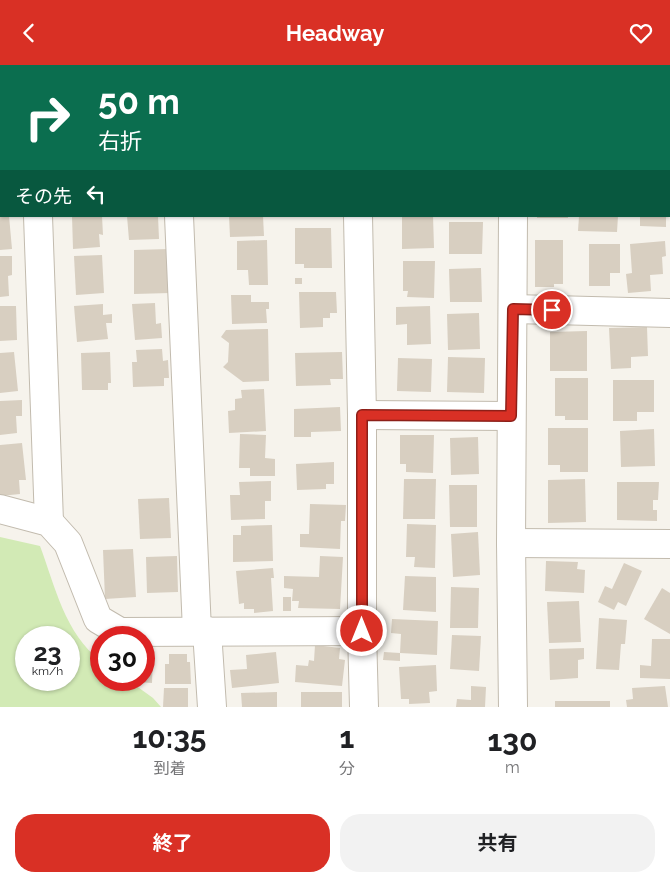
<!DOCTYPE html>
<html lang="ja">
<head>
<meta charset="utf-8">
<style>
  :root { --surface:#fff; --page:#f2f2f2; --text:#202124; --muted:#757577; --accent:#d93025 }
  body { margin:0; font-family:Raleway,"Noto Sans JP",sans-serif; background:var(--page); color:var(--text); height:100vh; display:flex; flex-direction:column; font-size:19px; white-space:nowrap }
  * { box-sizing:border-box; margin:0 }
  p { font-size:16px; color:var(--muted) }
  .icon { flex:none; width:28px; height:28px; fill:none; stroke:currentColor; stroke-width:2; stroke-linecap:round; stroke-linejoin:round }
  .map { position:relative; height:642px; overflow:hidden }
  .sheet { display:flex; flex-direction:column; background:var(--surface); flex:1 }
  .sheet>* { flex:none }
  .banner { position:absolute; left:0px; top:0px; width:670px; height:152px; box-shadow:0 1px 4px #0004; background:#0b6e4f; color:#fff; overflow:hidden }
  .speed { position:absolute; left:15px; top:561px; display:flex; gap:10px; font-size:25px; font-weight:700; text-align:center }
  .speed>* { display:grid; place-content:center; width:65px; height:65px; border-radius:50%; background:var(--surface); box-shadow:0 1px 4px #0004; line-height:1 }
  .speed small { font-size:12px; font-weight:400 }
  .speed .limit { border:8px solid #d22; background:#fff; color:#111 }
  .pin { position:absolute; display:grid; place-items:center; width:42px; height:42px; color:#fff; margin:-21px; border:2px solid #fff; border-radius:50%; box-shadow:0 1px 5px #0007 }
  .me { position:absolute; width:55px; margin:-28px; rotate:0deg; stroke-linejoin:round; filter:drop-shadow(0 0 4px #0008) }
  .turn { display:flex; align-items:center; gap:18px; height:105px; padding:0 15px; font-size:22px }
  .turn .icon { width:65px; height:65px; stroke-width:2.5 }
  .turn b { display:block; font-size:35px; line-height:42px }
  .then { display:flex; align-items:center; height:48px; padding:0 15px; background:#0003; gap:10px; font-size:19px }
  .eta { display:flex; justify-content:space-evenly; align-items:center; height:85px; text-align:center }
  .eta b { font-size:30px; font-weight:700; line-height:35px }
  .action { display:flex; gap:10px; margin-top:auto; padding:10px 15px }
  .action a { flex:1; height:58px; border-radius:20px; background:var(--accent); color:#fff; font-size:20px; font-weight:700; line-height:58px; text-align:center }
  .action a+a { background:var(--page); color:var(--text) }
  header { display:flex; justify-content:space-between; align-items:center; height:65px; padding:0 15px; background:var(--accent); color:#fff; font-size:22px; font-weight:700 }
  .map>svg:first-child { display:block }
</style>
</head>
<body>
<header><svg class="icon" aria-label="back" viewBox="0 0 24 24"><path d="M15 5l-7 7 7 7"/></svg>Headway<svg class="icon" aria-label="heart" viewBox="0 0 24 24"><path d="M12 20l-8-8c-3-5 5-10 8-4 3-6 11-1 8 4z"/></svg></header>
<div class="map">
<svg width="670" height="642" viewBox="0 0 670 642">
  <rect width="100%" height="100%" fill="#f6f3ec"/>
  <path fill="#d2eab5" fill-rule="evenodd" d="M0 472 40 481C55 521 65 569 101 596V615H128L153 633 161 642H0ZM26 572H69V615H26Z"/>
  <g fill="#d8cfc1">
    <path d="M0 151H9L12 184 0 185Z"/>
    <path d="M72 151H102L103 170 99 169 100 182 73 184Z"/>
    <path d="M127 151H158L159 174 129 175Z"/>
    <path d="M229 151H263L264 171 230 172Z"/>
    <path d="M402 151H433L434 183 402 184Z"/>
    <rect x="537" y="151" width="31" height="2"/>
    <path d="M579 151H618L617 167 578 166Z"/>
    <path d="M640 151H666V162L640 161Z"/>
    <path d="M449 157H483L482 189H449Z"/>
    <path d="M295 163H331L332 203H304V199H295Z"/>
    <path d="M267 175 268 220H249L248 205H237V176Z"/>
    <path d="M535 175H563V219H554V222H535Z"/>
    <path d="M665 176 666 191 662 192 663 209 650 210 651 226 628 228 626 209 632 208 630 179Z"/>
    <path d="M589 179H620V208H610V221H589Z"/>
    <path d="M169 184 170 228 134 229V185Z"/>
    <path d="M102 190 104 228 76 230 74 191Z"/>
    <path d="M0 191H12V210L8 211 9 231 0 232Z"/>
    <path d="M403 196H435L434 233 407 232 408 226H403Z"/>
    <path d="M481 203 482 237H450L449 204Z"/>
    <rect x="295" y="213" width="7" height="6"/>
    <path d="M299 227H336L337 248H330V253H323V262L300 263Z"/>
    <path d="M231 230H251V237H269V244H266L267 258 232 259Z"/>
    <path d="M155 238 156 259 161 258 162 273 135 275 132 239Z"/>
    <path d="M103 239V250L112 249V258H106L108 274 77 277 74 241Z"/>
    <path d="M0 241H16L17 275 0 276Z"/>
    <path d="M430 241 431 279 407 280V259L396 260V242Z"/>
    <path d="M479 248 480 284 448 285 447 249Z"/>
    <path d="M647 262 648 291 631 292V303L611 304 609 263Z"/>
    <path d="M268 264 269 316 243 317 223 302 228 297 229 278 221 272 226 265Z"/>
    <path d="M587 266V306H550V267Z"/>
    <path d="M162 284 163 296 168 295 169 313H164V321L133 322 132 297H137L136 285Z"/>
    <path d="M14 287 18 326 0 328V288Z"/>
    <path d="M110 287 111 318H108V325H82L81 288Z"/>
    <path d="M342 287 343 314H330L331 320 296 321 295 288Z"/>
    <path d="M448 292 485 293 484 328 447 327Z"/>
    <path d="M398 293 432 294 431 327 397 326Z"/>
    <path d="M555 313H588V355H565V351H555Z"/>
    <path d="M613 315H654V347H637V356H613Z"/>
    <path d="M264 324 266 366 229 368 228 346 235 345V334L242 333 241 325Z"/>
    <path d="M22 335V351H16L17 368 0 370V336Z"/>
    <path d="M340 342 341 366 311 367V372H294V344Z"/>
    <path d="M548 363H588V407H560V400H548Z"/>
    <path d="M654 364 655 401 621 402 620 366Z"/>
    <path d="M240 369 266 370 265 393 275 394V411H250V403H239Z"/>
    <path d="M400 370H434L433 408 406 407V399H400Z"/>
    <path d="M478 372 479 409 451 410 450 373Z"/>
    <path d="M22 378 26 415H19L20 429 0 431V380Z"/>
    <path d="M334 397V419H326V424L297 425 296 399Z"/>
    <path d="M404 414H436L435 454H403Z"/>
    <path d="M585 414 586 457 548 458V415Z"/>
    <path d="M271 416V436H265V454L231 455 230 430H240L239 417Z"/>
    <path d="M617 417H659L658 435H653V445H657V456L617 455Z"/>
    <path d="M449 420H477V462H450Z"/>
    <path d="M169 433 171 473 140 474 138 434Z"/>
    <path d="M310 439 346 440 345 456H341L340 484 300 482V469H309Z"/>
    <path d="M407 459 436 460 435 503 414 502 415 492H406Z"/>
    <path d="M272 460 273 496 233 497V470H241V461Z"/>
    <path d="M478 467 480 510 453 512 451 469Z"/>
    <path d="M133 484 136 532 105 534 103 485Z"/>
    <path d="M177 491 178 527 147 528 146 492Z"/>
    <path d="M320 491 343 492 340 544 298 543 299 536H292L293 524 284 523V511L319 512Z"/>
    <path d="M546 496 578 497 577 504 585 505 584 528 545 526Z"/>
    <path d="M624 498 642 506 626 541 618 537 614 545 598 537 605 521 612 524Z"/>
    <path d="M273 503 274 513H271L273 546 254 548V544H244V538L239 539 236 506Z"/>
    <path d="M405 511 436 512V547L403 545Z"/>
    <path d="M451 522 479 523 478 563H450Z"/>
    <path d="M662 523 670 528V569L644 554Z"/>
    <rect x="283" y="532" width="8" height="14"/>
    <path d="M579 536 581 577 549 578 547 537Z"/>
    <path d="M599 553 627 555 625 579H621L619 605 596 604Z"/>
    <path d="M392 554 438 556 437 590 400 588 401 569 391 568Z"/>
    <path d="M452 570 481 571 479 606 450 604Z"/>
    <path d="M652 574H670V614L640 613V600L651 601Z"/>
    <path d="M315 580 340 583 339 594 345 595 342 621 295 617 296 600 308 601 309 595 314 596Z"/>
    <path d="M584 583V594L578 595V613L550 615 549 584Z"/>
    <path d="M276 587 279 618 232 623 230 605 247 604 246 590Z"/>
    <path d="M384 587 400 588V596L383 595Z"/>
    <path d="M169 589H187V597H190L191 619H165V599H169Z"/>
    <path d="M144 590 153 591 152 618 135 617V615H144Z"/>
    <path d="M436 600 437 626 429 627 430 638 409 639V634H401L399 602Z"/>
    <path d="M471 621 486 622 485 642H456L457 634 471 635Z"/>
    <path d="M665 621 668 642H627L626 635 633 634 632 623Z"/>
    <path d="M164 623H188V642H163Z"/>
    <path d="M277 627V642H242L241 628Z"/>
    <rect x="301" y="627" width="41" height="15"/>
    <rect x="555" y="636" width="55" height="6"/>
  </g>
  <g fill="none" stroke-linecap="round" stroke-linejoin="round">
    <defs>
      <g id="minor">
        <path d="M32 0V1"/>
        <path d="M173 0V1"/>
        <path d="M0 132H1"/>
        <path d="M38 151 49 457"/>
        <path d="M179 151 197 566"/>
        <path d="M358 151 362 350V566L364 642"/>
        <path d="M513 244 670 248"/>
        <path d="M362 350 511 351"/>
        <path d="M0 444 49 457 68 478 98 554 120 567 362 566"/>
        <path d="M511 478 670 479"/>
        <path d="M207 566 212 642"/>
        <path d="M513 642 511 478 513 151"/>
      </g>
      <g id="tertiary">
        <path d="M601 0 603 1"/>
        <path d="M669 34 670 35"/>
      </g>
    </defs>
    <use href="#minor" stroke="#c2bbae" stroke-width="30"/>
    <use href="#tertiary" stroke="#c2bbae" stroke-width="30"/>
    <use href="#minor" stroke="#fff" stroke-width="28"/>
    <use href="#tertiary" stroke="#fff" stroke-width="28"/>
  </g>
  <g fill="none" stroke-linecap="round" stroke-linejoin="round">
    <defs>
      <path id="route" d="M362 566V350L511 351 513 244 552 245"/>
    </defs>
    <use href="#route" stroke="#8d1f18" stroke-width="12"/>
    <use href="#route" stroke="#d93025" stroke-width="9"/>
  </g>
</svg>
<div class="speed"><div>23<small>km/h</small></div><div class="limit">30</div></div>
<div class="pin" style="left:552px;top:245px;background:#d93025"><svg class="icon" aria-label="arrive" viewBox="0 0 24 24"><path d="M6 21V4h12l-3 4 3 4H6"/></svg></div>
<svg class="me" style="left:362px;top:566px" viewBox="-20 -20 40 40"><circle r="17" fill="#d93025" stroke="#fff" stroke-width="3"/><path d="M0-11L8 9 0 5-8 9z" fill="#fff"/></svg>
<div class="banner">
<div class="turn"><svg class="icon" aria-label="right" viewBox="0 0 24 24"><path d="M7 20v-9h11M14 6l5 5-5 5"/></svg><div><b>50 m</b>右折</div></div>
<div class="then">その先<svg class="icon" aria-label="left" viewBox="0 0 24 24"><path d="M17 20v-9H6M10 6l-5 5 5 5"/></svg></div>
</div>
</div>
<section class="sheet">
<div class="eta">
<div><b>10:35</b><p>到着</p></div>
<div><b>1</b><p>分</p></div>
<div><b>130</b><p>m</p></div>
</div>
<div class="action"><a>終了</a><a>共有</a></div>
</section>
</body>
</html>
